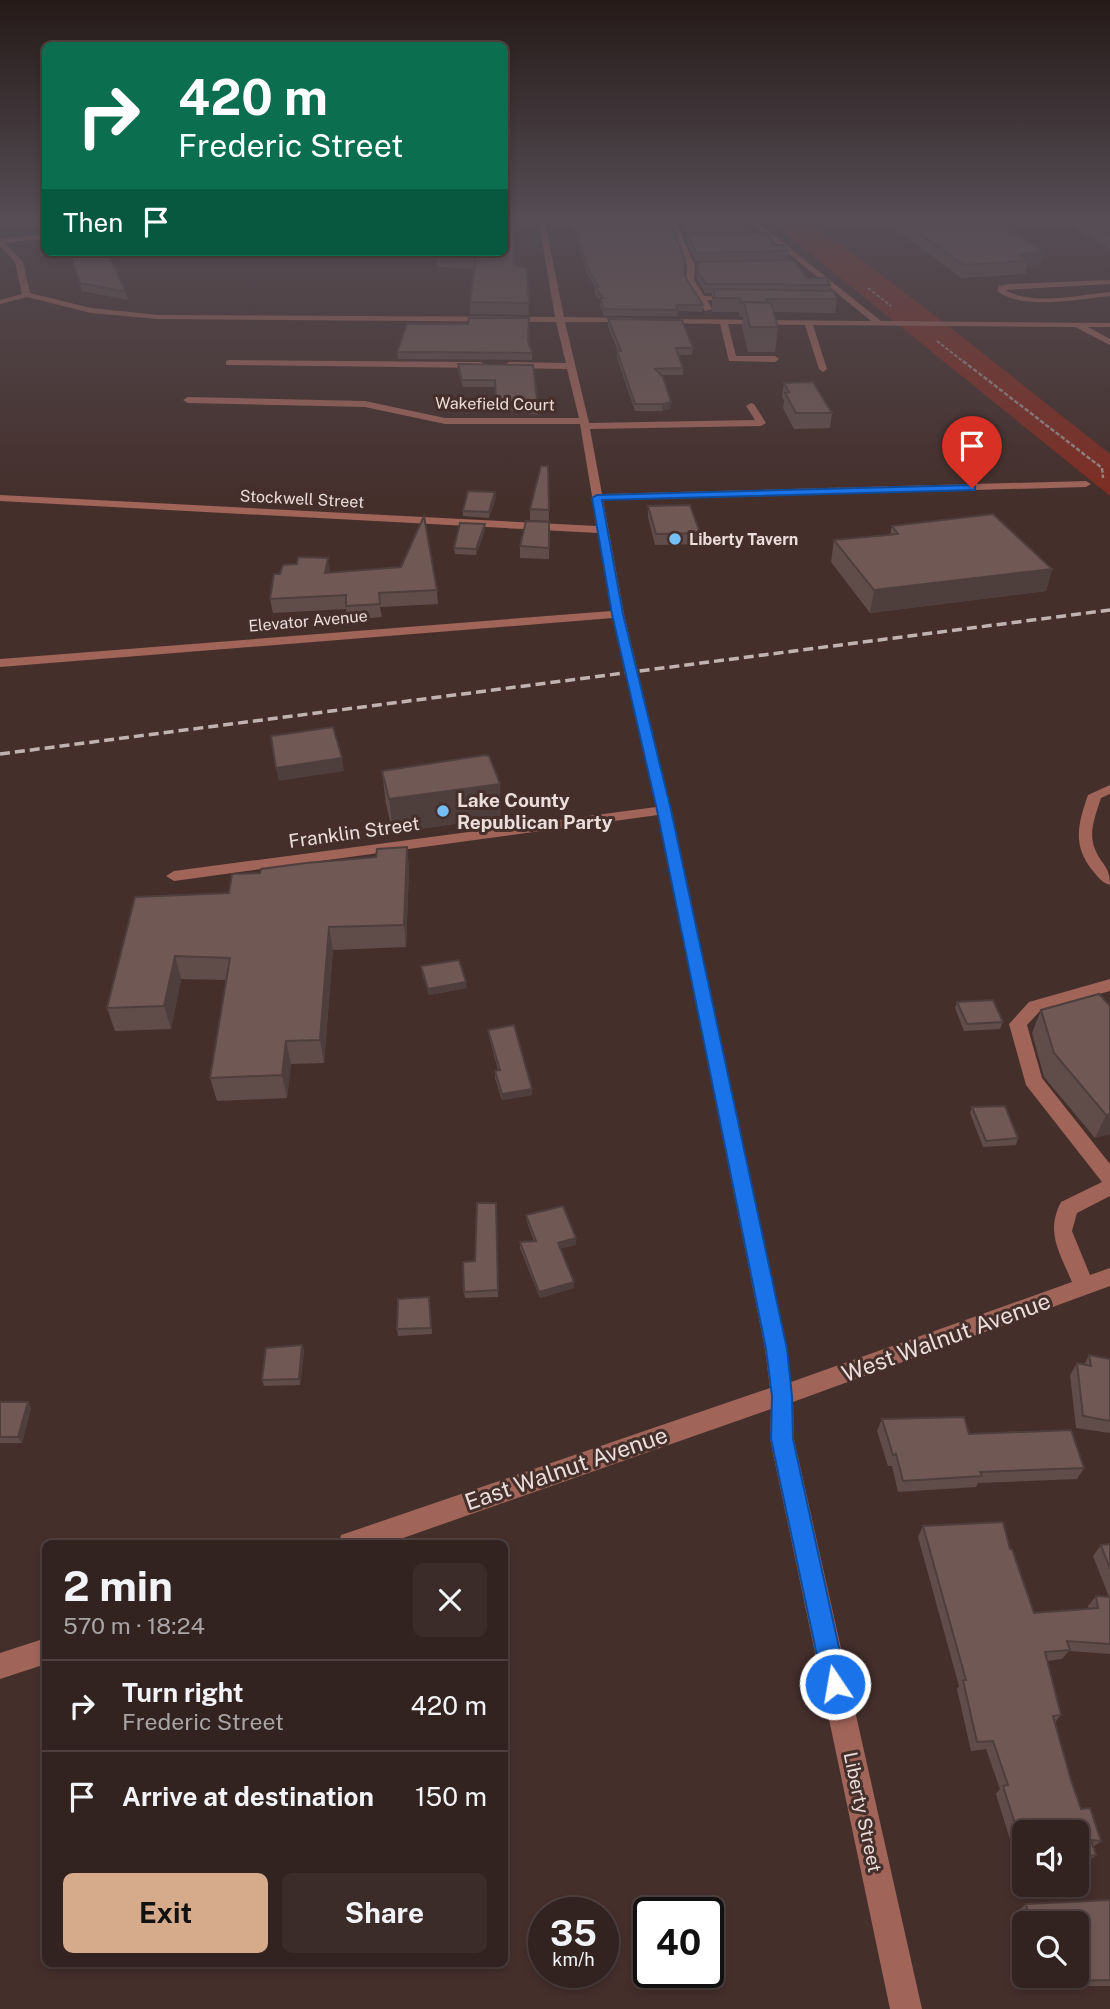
<!DOCTYPE html>
<html lang="en">
<head>
<meta charset="utf-8">
<style>
  :root { --surface:#332320; --page:#3b2b29; --text:#f1f3f6; --muted:#a9a4a5; --line:#4e403e; --accent:#d6ab8b }
  body { margin:0; font-family:"Public Sans",sans-serif; background:var(--page); color:var(--text); height:100vh; display:flex; flex-direction:column; font-size:26px; white-space:nowrap }
  * { box-sizing:border-box; margin:0 }
  p { font-size:23px; color:var(--muted) }
  .icon { flex:none; width:38px; height:38px; fill:none; stroke:currentColor; stroke-width:2; stroke-linecap:round; stroke-linejoin:round }
  .map { position:relative; flex:1; overflow:hidden }
  .drawer { position:absolute; left:42px; top:1540px; width:466px; height:427px; display:flex; flex-direction:column; background:var(--surface); border-radius:10px; box-shadow:0 4px 10px #0003,0 0 0 2px var(--line) }
  .drawer>* { flex:none }
  .top-card { position:absolute; left:42px; top:42px; width:466px; height:214px; border-radius:10px; box-shadow:0 4px 10px #0003,0 0 0 2px var(--line); background:#0b6e4f; color:#fff; overflow:hidden }
  .fabs { position:absolute; left:1012px; top:1820px; display:grid; gap:14px }
  .fabs a { display:grid; place-items:center; width:77px; height:77px; border-radius:10px; background:var(--surface); box-shadow:0 4px 10px #0003,0 0 0 2px var(--line); font-size:35px }
  .speed { position:absolute; left:528px; top:1897px; display:flex; gap:14px; font-size:35px; font-weight:700; text-align:center }
  .speed>* { display:grid; place-content:center; width:91px; height:91px; border-radius:50%; background:var(--surface); box-shadow:0 4px 10px #0003,0 0 0 2px var(--line); line-height:1 }
  .speed small { font-size:18px; font-weight:400 }
  .speed .limit { border:4px solid #111; border-radius:10px; background:#fff; color:#111 }
  .pin { position:absolute; display:grid; place-items:center; width:60px; height:60px; color:#fff; margin:-72px -30px; border-radius:50% 50% 50% 0; rotate:-45deg; box-shadow:0 0 7px #0007 }
  .pin .icon { rotate:45deg }
  .me { position:absolute; width:77px; margin:-38px; rotate:348deg; stroke-linejoin:round; filter:drop-shadow(0 0 5px #0008) }
  .turn { display:flex; align-items:center; gap:24px; height:147px; padding:0 21px; font-size:32px }
  .turn .icon { width:91px; height:91px; stroke-width:2.5 }
  .turn b { display:block; font-size:49px; line-height:60px }
  .then { display:flex; align-items:center; height:66px; padding:0 21px; background:#0003; gap:14px; font-size:26px }
  .round { display:grid; place-items:center; flex:none; width:74px; height:74px; border-radius:10px; background:var(--page) }
  .headline { display:flex; align-items:center; justify-content:space-between; height:119px; padding:0 21px }
  h1 { font-size:42px; font-weight:700; line-height:52px }
  .primary-button { display:flex; gap:14px; margin-top:auto; padding:14px 21px }
  .primary-button a { flex:1; height:80px; border-radius:10px; background:var(--accent); color:#111; font-size:28px; font-weight:700; line-height:80px; text-align:center }
  .primary-button a+a { background:var(--page); color:var(--text) }
  ul { padding:0; list-style:none }
  li { display:flex; align-items:center; gap:21px; height:91px; padding:0 21px; border-top:2px solid var(--line) }
  li div { flex:1 }
  li b { display:block; font-size:26px }
  li em { font-style:normal }
  .map>svg:first-child { display:block }
</style>
</head>
<body>
<div class="map">
<svg width="1110" height="2009" viewBox="0 0 1110 2009">
  <rect width="100%" height="100%" fill="#442f2b"/>
  <path fill="#7e2d22" d="M765 217H805L946 324 1110 454V496Z"/>
  <g fill="none" stroke-linecap="round" stroke-linejoin="round">
    <g stroke="#988784" stroke-width="2" stroke-dasharray="3.5 2" stroke-linecap="butt">
      <path d="M868 288 891 306"/>
      <path d="M937 341 965 363"/>
    </g>
    <path stroke="#988784" stroke-width="2.5" stroke-dasharray="4.5 2" stroke-linecap="butt" d="M963 361 1102 468 1103 478"/>
    <g fill="#a06459" fill-rule="evenodd">
      <path d="M538 217H544L564 317 631 318 635 320 631 322H565L589 423 755 420 746 406 751 403 754 404 766 423 761 426 590 429 602 494 1086 481 1091 484 1086 487 603 500 624 614 671 810 787 1349 791 1382 1072 1282C1060 1253 1045 1233 1061 1202L1102 1182 1026 1085 1009 1024 1029 1002 1110 979V991L1041 1010 1027 1025 1042 1078 1110 1164V1196L1077 1213 1072 1231 1090 1275 1110 1268V1286L793 1402 794 1439 922 2009H890L770 1439 771 1409 386 1544H338L341 1535 350 1532 770 1388 765 1349 658 815 174 881 166 876 174 871 656 807 613 618 0 667V659L611 611 598 533 0 501V495L597 526 580 424H445L365 407 188 403 183 400 188 397 365 401 445 418H579L567 369 509 368 505 365 509 362 566 363 556 322 158 319 91 313 27 297 0 304V300L22 294 15 262 0 246V239L46 234V238L5 243 23 262 30 293 91 308 158 315 555 317Z"/>
      <path d="M667 217H673L695 266 694 280 704 296 735 297 738 301 707 300 712 309 705 311 686 280 687 266Z"/>
      <path d="M744 217H751L881 321 1110 323V327H1088L1110 339V345L1075 327 813 325 827 369 823 372 819 369 805 325 728 324 736 356H775L779 359 775 362 729 361 720 324 659 323 655 321 659 319 871 321Z"/>
      <path d="M1110 280V284L1005 290C1034 306 1079 295 1110 292V296C1080 299 1022 311 997 291L999 286 1009 284Z"/>
      <path d="M229 360 481 362 485 365 481 368 226 365V361Z"/>
      <path d="M1110 785V794L1101 798C1096 814 1088 832 1095 849 1101 865 1110 865 1110 885 1102 883 1098 877 1093 871 1072 845 1078 824 1088 795Z"/>
      <path d="M46 1638V1664L0 1679V1653Z"/>
    </g>
    <path stroke="#c1b3af" stroke-width="3.5" stroke-dasharray="10 5" stroke-linecap="butt" d="M0 754 1110 610"/>
  </g>
  <g fill="#604d49">
    <path d="M516 217 515 265 527 268 529 315 470 314V302L474 269 437 267V252Z"/>
    <path d="M570 217H668L684 275 703 305 702 312 678 311 677 316H604L600 305V301L595 294V287L588 276Z"/>
    <path d="M676 217H746L751 225 750 231 684 233Z"/>
    <path d="M890 217H990L1040 264 1027 266 1025 274 962 278 889 225Z"/>
    <path d="M1067 217H1110V249L1066 223Z"/>
    <path d="M688 234 774 245 788 251 787 260 696 261 687 242Z"/>
    <path d="M63 252H107L126 292 128 300 82 291 72 260Z"/>
    <path d="M698 262 806 278 830 285 829 291 837 299 835 313 774 312 778 327 775 352H748L742 327 743 317H740L739 312H712V293H705L697 279Z"/>
    <path d="M608 319 693 348 692 355H679L683 368V375H662L671 402V409L662 411H635L617 358V351H618L608 326Z"/>
    <path d="M468 324 528 342 532 353V360L398 359 397 352Z"/>
    <path d="M458 364 533 365 538 415 509 410 508 406H496L495 387H463L458 371Z"/>
    <path d="M784 383 832 413 830 428 794 429 783 408 784 400 782 397Z"/>
    <path d="M548 466 549 521 530 520V509Z"/>
    <path d="M496 497 489 518 463 516V511Z"/>
    <path d="M648 506 700 533 699 544 655 545 648 517Z"/>
    <path d="M549 522V559L520 558V546Z"/>
    <path d="M892 526 1052 569 1046 591 870 613 831 562 834 540 890 535Z"/>
    <path d="M485 530 476 555 455 554 454 548Z"/>
    <path d="M330 572 437 590 438 604 380 607 382 617 348 620 346 609 273 613 270 599 280 574Z"/>
    <path d="M382 771 501 817 393 833 386 804Z"/>
    <path d="M407 847 409 870 406 947 333 950 324 1063 291 1064 287 1098 217 1101 210 1078 226 980 181 979 171 1029 115 1031 107 1008 229 893 260 873 376 857Z"/>
    <path d="M421 966 467 988 429 995 422 973Z"/>
    <path d="M957 1002 1003 1022 1000 1029 964 1031 955 1008Z"/>
    <path d="M1110 1006V1134L1095 1138 1044 1077 1032 1033 1041 1010Z"/>
    <path d="M488 1030 532 1089V1095L502 1100 495 1078V1071L498 1070 489 1037Z"/>
    <path d="M972 1107 1018 1138 1016 1145 983 1147 970 1113Z"/>
    <path d="M496 1203 498 1297 465 1298 464 1292Z"/>
    <path d="M526 1215 576 1245 561 1248 574 1282V1288L540 1298 520 1248V1242L534 1241 527 1222Z"/>
    <path d="M429 1297 432 1334 398 1336 397 1329Z"/>
    <path d="M302 1345 304 1351 300 1385 264 1386 262 1380Z"/>
    <path d="M1089 1355 1110 1359V1433L1076 1428 1070 1375 1077 1363 1084 1365Z"/>
    <path d="M0 1402 31 1408 22 1443H0Z"/>
    <path d="M882 1419 969 1434 1084 1468 1077 1479 978 1483 976 1487 898 1492 892 1466H888L877 1431Z"/>
    <path d="M923 1526 1010 1549 1034 1613 1089 1609 1088 1606 1096 1596 1109 1597 1093 1556 1101 1545 1110 1544V1654L1069 1651 1062 1659 1047 1661 1061 1715 1055 1722 1071 1780 1081 1809 1101 1841 1093 1847 1096 1855 1087 1862 1076 1863V1832H1024V1868L1019 1869 996 1794 1000 1789 986 1749 971 1751 957 1689 959 1686 918 1537Z"/>
    <path d="M1110 1900V1986H1051L1048 1977 1034 1978 1033 1976H1076V1923H1024V1936L1018 1911 1026 1904Z"/>
  </g>
  <g fill="#4e3e3c">
    <path d="M1043 251 1040 264 1027 266 1028 261 1019 255Z"/>
    <path d="M671 402V409L662 411 663 404Z"/>
    <path d="M495 492 496 497 489 518V512Z"/>
    <path d="M485 524V530L476 555V549Z"/>
    <path d="M328 558 330 572 327 586 325 573Z"/>
    <path d="M1052 569 1046 591 870 613 874 590Z"/>
    <path d="M342 758 344 771 279 781 276 768Z"/>
    <path d="M500 784 501 817 393 833 389 799Z"/>
    <path d="M407 847 409 870 406 947 404 925Z"/>
    <path d="M329 927 333 950 324 1063 320 1040Z"/>
    <path d="M175 956 181 979 171 1029 164 1006Z"/>
    <path d="M466 982 467 988 429 995 428 989Z"/>
    <path d="M286 1041 291 1064 287 1098 282 1075Z"/>
    <path d="M532 1089V1095L502 1100V1094Z"/>
    <path d="M1110 1114V1134L1095 1138 1106 1115Z"/>
    <path d="M576 1238V1245L558 1249V1243Z"/>
    <path d="M574 1282V1288L540 1298 539 1292Z"/>
    <path d="M302 1345 304 1351 300 1385 299 1379Z"/>
    <path d="M28 1402 31 1408 22 1443 18 1437Z"/>
  </g>
  <g fill="#705955" stroke="#4e3e3c" stroke-width="2">
    <path d="M504 217H516L514 265 527 268 529 303 470 302 476 258 437 256V252H504Z"/>
    <path d="M572 217H668L685 260 684 275 703 305H676L678 310 604 309 600 298H603L595 287H599L588 269Z"/>
    <path d="M679 217H746L751 225 684 227Z"/>
    <path d="M896 217H990L1043 251 1019 255 1028 261 964 265Z"/>
    <path d="M1080 217H1110V234Z"/>
    <path d="M768 233 774 245H784L788 251 696 253 688 234Z"/>
    <path d="M69 252H107L126 292 80 283Z"/>
    <path d="M794 260 806 278H827L830 285 706 284 697 270 698 262Z"/>
    <path d="M713 289 834 291 837 299H766L767 303 744 302 745 304 741 303 740 298H713L715 294Z"/>
    <path d="M744 302 771 303 778 327H750Z"/>
    <path d="M469 318H529L528 341 532 353 397 352 407 324H468Z"/>
    <path d="M608 319 682 320 693 348H676L683 368 655 369 663 377 671 402 663 404H635L617 351H621Z"/>
    <path d="M458 364 533 365 538 408 508 403V399H496L495 380H462Z"/>
    <path d="M813 382 832 413H796L785 393 789 392 784 383Z"/>
    <path d="M541 466H548L549 510 530 509Z"/>
    <path d="M468 491 495 492 489 512 463 511Z"/>
    <path d="M690 505 700 533 656 534 648 506Z"/>
    <path d="M993 514 1052 569 874 590 834 540 898 534 892 526Z"/>
    <path d="M424 516 437 590 379 593 380 604 346 606V595L270 599 274 574H280L283 565 297 564 298 557 328 558 325 573 401 567Z"/>
    <path d="M526 521 549 522V548L520 546Z"/>
    <path d="M460 523 485 524 476 549 454 548Z"/>
    <path d="M333 727 342 758 276 768 271 736Z"/>
    <path d="M485 755 489 756 500 784 389 799 382 771Z"/>
    <path d="M407 847 404 925 329 927 320 1040 286 1041 282 1075 210 1078 230 958 175 956 164 1006 107 1008 135 897 229 893 232 874 260 873 261 869 306 863 376 857 377 849Z"/>
    <path d="M459 960 466 982 428 989 421 966Z"/>
    <path d="M1099 994 1110 1006V1114L1106 1115 1054 1053 1041 1010Z"/>
    <path d="M993 1000 1003 1022 967 1024 957 1002Z"/>
    <path d="M514 1025 532 1089 502 1094 495 1071 500 1070 488 1030Z"/>
    <path d="M1005 1106 1018 1138 986 1141 972 1107Z"/>
    <path d="M477 1203H496L498 1290 464 1292 463 1262 475 1261Z"/>
    <path d="M563 1206 576 1238 558 1243 574 1282 539 1292 520 1242 536 1241 526 1215Z"/>
    <path d="M429 1297 431 1328 397 1329 398 1299Z"/>
    <path d="M302 1345 299 1379 262 1380 266 1348Z"/>
    <path d="M1089 1355 1110 1359V1421L1083 1416 1077 1363 1091 1366Z"/>
    <path d="M0 1402H28L18 1437H0Z"/>
    <path d="M964 1417 969 1434 1071 1430 1084 1468 980 1472 982 1476 903 1481 896 1454 893 1455 882 1419Z"/>
    <path d="M1003 1522 1010 1549H1012L1034 1613 1098 1608 1096 1596 1110 1597V1644L1067 1641 1070 1650 1045 1652 1061 1715 1053 1716 1071 1780 1081 1809 1090 1808 1101 1841 1091 1840 1096 1855 1076 1857V1832H1024V1852L1003 1786 1008 1785 993 1741 977 1742 963 1680H966L923 1526Z"/>
    <path d="M1110 1544V1569L1101 1545Z"/>
    <path d="M1110 1900V1980L1060 1981 1058 1976H1076V1923H1030L1026 1904Z"/>
  </g>
  <linearGradient id="sky" x2="0" y2="1"><stop stop-color="#251a18"/><stop offset="0.44" stop-color="#564d55"/><stop offset="1" stop-color="#564d55" stop-opacity="0"/></linearGradient>
  <rect width="1110" height="498" fill="url(#sky)"/>
  <path fill="#1a73e8" stroke="#114b97" stroke-width="2" d="M972 485 975 486V490L602 500 623 614 671 810 787 1349 792 1396 793 1439 847 1684 844 1692 835 1696 827 1692 823 1684 771 1439 772 1396 766 1349 657 810 612 614 592 498 597 495Z"/>
  <g fill="#74c0f6" stroke="#442f2b" stroke-width="2.5">
    <circle cx="675" cy="539" r="7"/>
    <circle cx="443" cy="811" r="7"/>
  </g>
  <g text-anchor="middle" dominant-baseline="central" stroke-width="6" stroke-linejoin="round" paint-order="stroke">
    <g font-size="16" fill="#eaddda" stroke="#442f2b">
      <text transform="translate(495 404) rotate(1)">Wakefield Court</text>
      <text transform="translate(302 499) rotate(3)">Stockwell Street</text>
      <text transform="translate(308 621) rotate(-5)">Elevator Avenue</text>
    </g>
    <g font-size="16" font-weight="bold" fill="#eaddda" stroke="#442f2b" text-anchor="start">
      <text x="689" y="539">Liberty Tavern</text>
    </g>
    <g font-size="19" font-weight="bold" fill="#eaddda" stroke="#442f2b" text-anchor="start">
      <text x="457" y="800">Lake County<tspan x="457" dy="22">Republican Party</tspan></text>
    </g>
    <g font-size="19" fill="#eaddda" stroke="#442f2b">
      <text transform="translate(354 832) rotate(-8)">Franklin Street</text>
      <text transform="translate(863 1812) rotate(78)">Liberty Street</text>
    </g>
    <g font-size="23" fill="#eaddda" stroke="#442f2b">
      <text transform="translate(946 1337) rotate(-20)">West Walnut Avenue</text>
      <text transform="translate(566 1468) rotate(-19)">East Walnut Avenue</text>
    </g>
  </g>
</svg>
<div class="fabs">
<a><svg class="icon" aria-label="sound" viewBox="0 0 24 24"><path d="M4 9h4l5-4v14l-5-4H4zM17 9q2 3 0 6"/></svg></a>
<a><svg class="icon" aria-label="search" viewBox="0 0 24 24"><circle cx="10" cy="10" r="6"/><path d="M15 15l6 6"/></svg></a>
</div>
<div class="speed"><div>35<small>km/h</small></div><div class="limit">40</div></div>
<div class="pin" style="left:972px;top:488px;background:#d93025"><svg class="icon" aria-label="arrive" viewBox="0 0 24 24"><path d="M6 21V4h12l-3 4 3 4H6"/></svg></div>
<svg class="me" style="left:835px;top:1684px" viewBox="-20 -20 40 40"><circle r="17" fill="#1a73e8" stroke="#fff" stroke-width="3"/><path d="M0-11L8 9 0 5-8 9z" fill="#fff"/></svg>
<div class="top-card">
<div class="turn"><svg class="icon" aria-label="right" viewBox="0 0 24 24"><path d="M7 20v-9h11M14 6l5 5-5 5"/></svg><div><b>420 m</b>Frederic Street</div></div>
<div class="then">Then<svg class="icon" aria-label="arrive" viewBox="0 0 24 24"><path d="M6 21V4h12l-3 4 3 4H6"/></svg></div>
</div>
<section class="drawer">
<div class="headline"><div><h1>2 min</h1><p>570 m · 18:24</p></div><a class="round"><svg class="icon" aria-label="close" viewBox="0 0 24 24"><path d="M6 6l12 12M18 6L6 18"/></svg></a></div>
<ul>
<li><svg class="icon" aria-label="right" viewBox="0 0 24 24"><path d="M7 20v-9h11M14 6l5 5-5 5"/></svg><div><b>Turn right</b><p>Frederic Street</p></div><em>420 m</em></li>
<li><svg class="icon" aria-label="arrive" viewBox="0 0 24 24"><path d="M6 21V4h12l-3 4 3 4H6"/></svg><div><b>Arrive at destination</b></div><em>150 m</em></li>
</ul>
<div class="primary-button"><a>Exit</a><a>Share</a></div>
</section>
</div>
</body>
</html>
